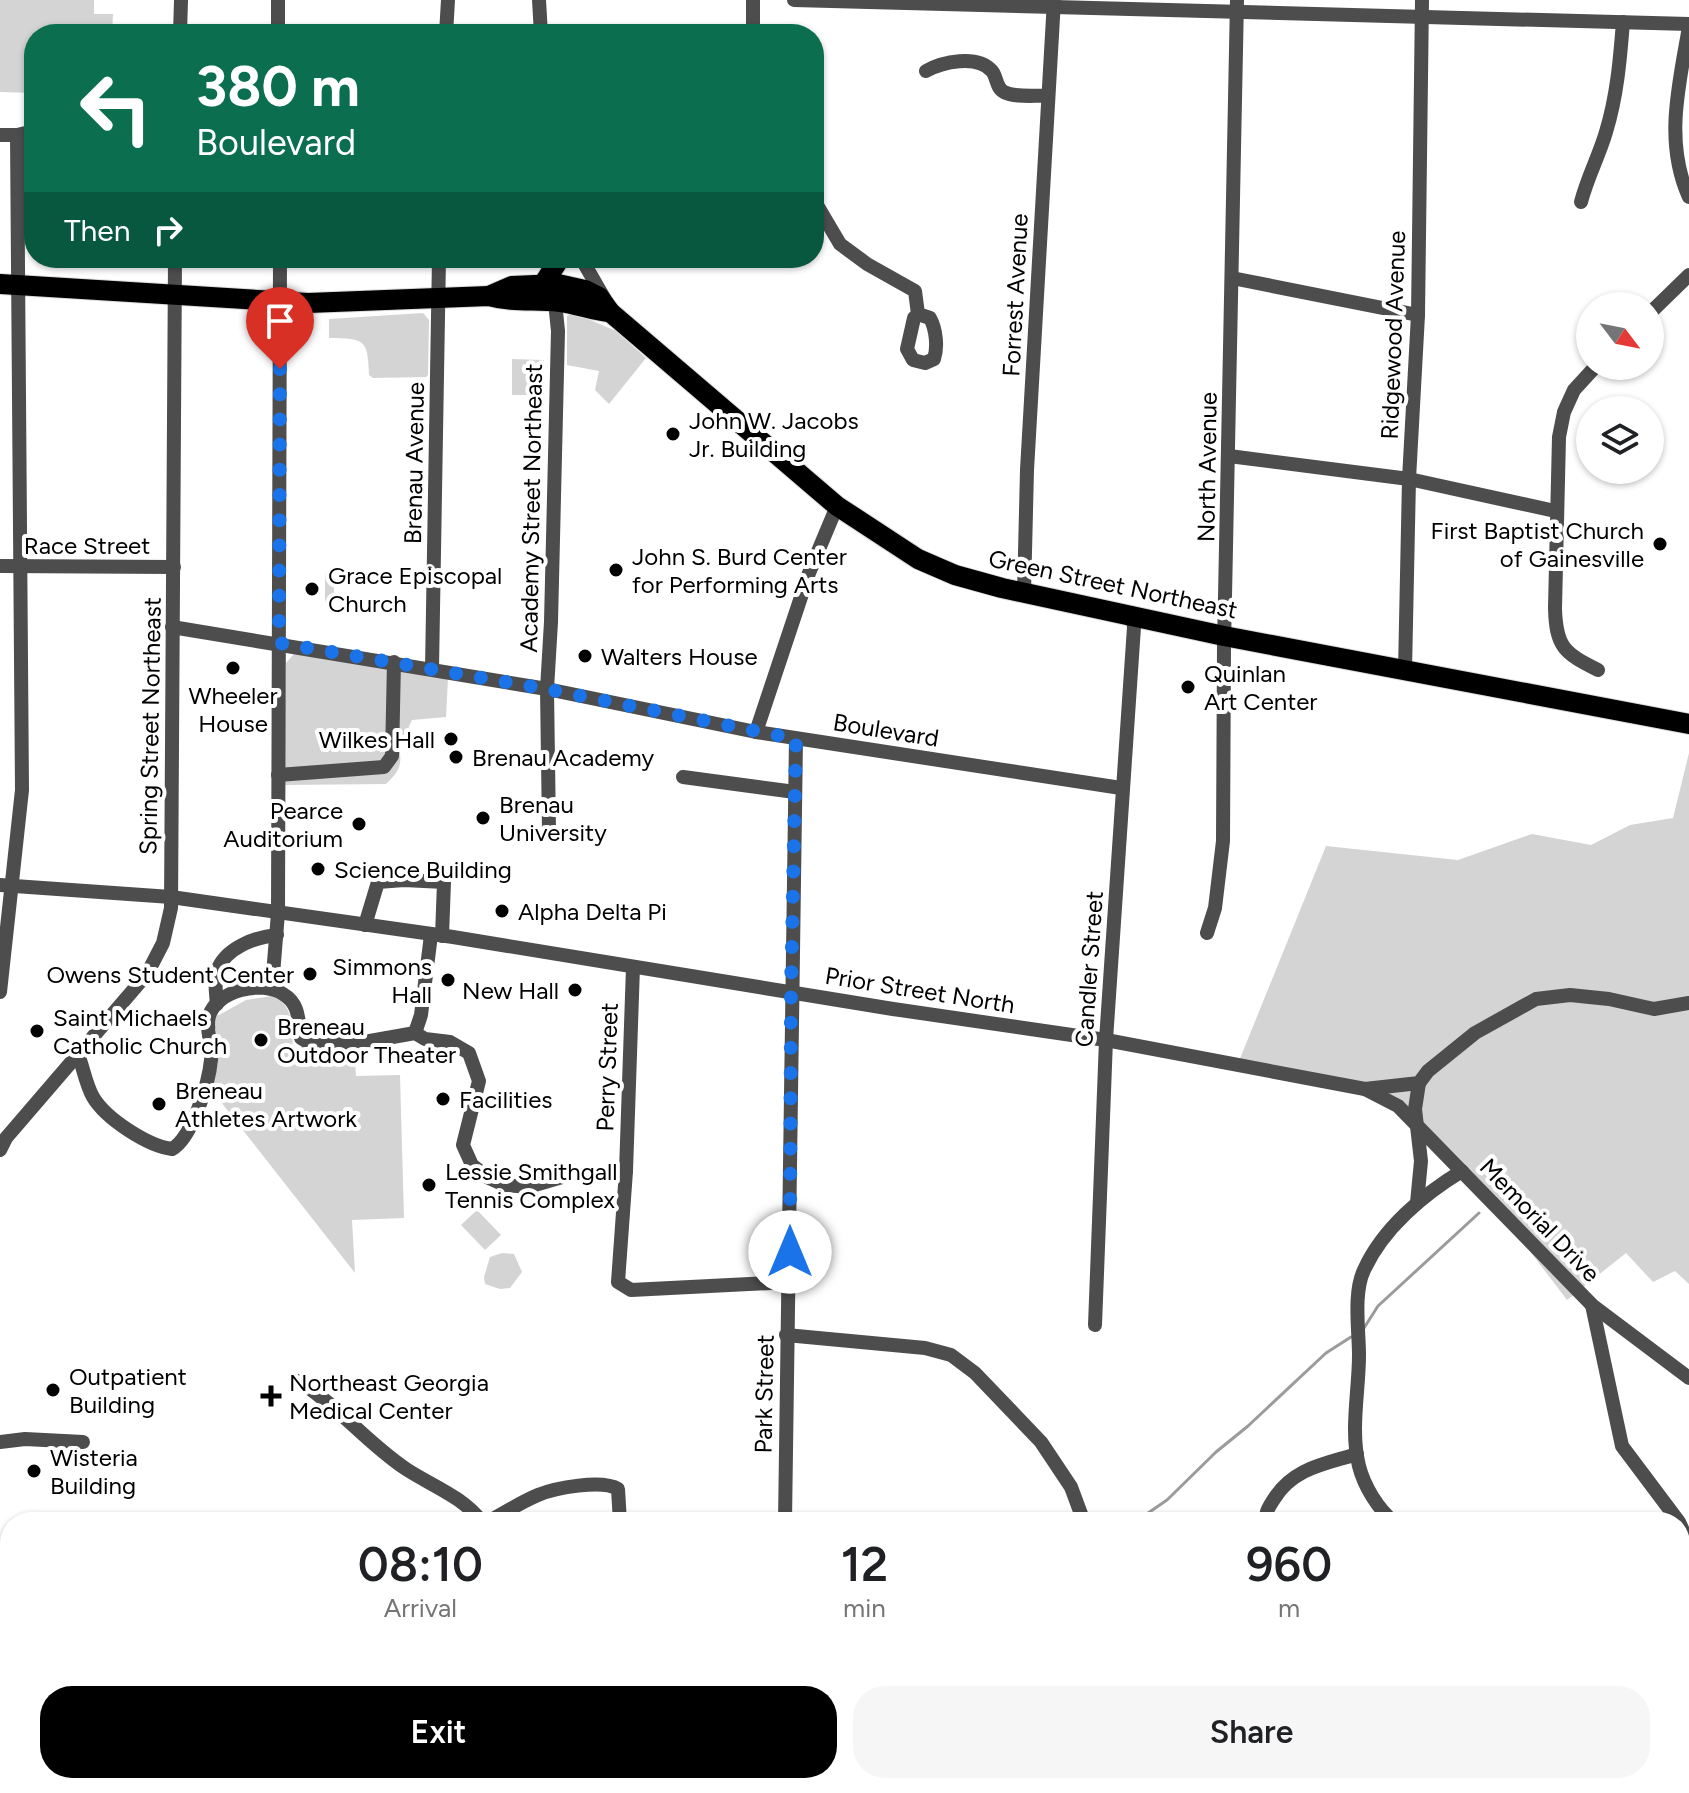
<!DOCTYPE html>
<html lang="en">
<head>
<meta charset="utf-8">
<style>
  :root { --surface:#fff; --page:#f6f6f6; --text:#202124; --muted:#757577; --accent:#000 }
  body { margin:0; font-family:Figtree,sans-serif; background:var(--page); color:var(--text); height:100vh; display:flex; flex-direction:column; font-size:30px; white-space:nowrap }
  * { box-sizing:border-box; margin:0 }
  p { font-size:26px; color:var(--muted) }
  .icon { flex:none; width:44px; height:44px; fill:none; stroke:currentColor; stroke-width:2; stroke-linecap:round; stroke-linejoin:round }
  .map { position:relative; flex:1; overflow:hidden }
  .side { position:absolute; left:0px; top:1512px; width:1690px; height:282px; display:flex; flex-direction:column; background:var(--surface); border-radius:32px 32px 0 0; box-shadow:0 2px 6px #0004 }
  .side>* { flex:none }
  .banner { position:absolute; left:24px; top:24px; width:800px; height:244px; border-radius:32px; box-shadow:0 2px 6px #0004; background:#0b6e4f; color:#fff; overflow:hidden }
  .needle { width:52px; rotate:122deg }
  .buttons { position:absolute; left:1576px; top:292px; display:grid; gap:16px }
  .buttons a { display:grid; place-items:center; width:88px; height:88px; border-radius:50%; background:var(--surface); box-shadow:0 2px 6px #0004; font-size:40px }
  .pin { position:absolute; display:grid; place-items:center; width:68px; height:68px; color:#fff; margin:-82px -34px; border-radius:50% 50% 50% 0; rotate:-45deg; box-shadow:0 0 8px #0007 }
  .pin .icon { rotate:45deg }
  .me { position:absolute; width:88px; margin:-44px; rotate:0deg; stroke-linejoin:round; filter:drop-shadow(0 0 6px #0008) }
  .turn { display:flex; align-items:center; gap:28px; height:168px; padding:0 40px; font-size:36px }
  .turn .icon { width:104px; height:104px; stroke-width:2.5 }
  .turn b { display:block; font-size:56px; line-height:68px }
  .then { display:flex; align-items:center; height:76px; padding:0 40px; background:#0003; gap:16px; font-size:30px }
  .eta { display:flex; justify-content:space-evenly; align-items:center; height:136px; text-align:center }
  .eta b { font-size:48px; font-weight:600; line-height:56px }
  .cta { display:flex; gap:16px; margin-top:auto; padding:16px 40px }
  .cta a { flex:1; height:92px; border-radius:32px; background:var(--accent); color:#fff; font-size:32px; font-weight:600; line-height:92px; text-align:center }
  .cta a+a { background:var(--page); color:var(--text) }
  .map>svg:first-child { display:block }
</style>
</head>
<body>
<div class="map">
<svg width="1689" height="1793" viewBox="0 0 1689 1793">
  <rect width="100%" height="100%" fill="#fff"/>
  <g fill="#d4d4d4">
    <path d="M0 0H94V14H113L112 34H34V93L0 92Z"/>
    <path d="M423 313 429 320 428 375 426 377 373 378 369 375C368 338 364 339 329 338V319Z"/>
    <path d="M574 313 616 331 646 358 609 404 595 390 599 371 567 365V316Z"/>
    <path d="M512 359 544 360 543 395H512Z"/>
    <rect x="325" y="573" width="9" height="29"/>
    <path d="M294 654 448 678 446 717 412 720 409 726 408 735 399 737C400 762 405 766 386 784L284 785 286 663Z"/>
    <path d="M1689 753V1284L1675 1271 1653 1282 1626 1253 1567 1300 1526 1246 1403 1102 1237 1066 1326 846 1458 860 1532 834 1591 845 1630 825 1673 818Z"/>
    <path d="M272 996C295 1005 291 1027 293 1048L314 1045 346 1050V1061L355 1062 356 1076 400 1075 404 1218 352 1220 355 1273 217 1097 211 1094 218 1062 216 1029 210 1025 216 1014 219 1015 246 1000Z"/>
    <path d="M477 1210 501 1235 485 1250 461 1225Z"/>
    <path d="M502 1253 514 1254 522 1272 510 1288 500 1289 485 1284 484 1277 490 1257Z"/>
  </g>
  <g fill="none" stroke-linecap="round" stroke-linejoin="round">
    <g stroke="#9b9b9b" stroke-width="3">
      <path d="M1364 1328 1378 1306 1479 1213"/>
      <path d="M1135 1522 1167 1500 1216 1452 1248 1426 1326 1353 1351 1337"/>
      <path d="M1078 1784 1080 1793"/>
    </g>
    <defs>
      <g id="major">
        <path d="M0 1757 10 1758"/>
        <path d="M0 1776 10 1777"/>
        <path d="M87 1784 185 1788 236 1784"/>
        <path d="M560 1784 576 1793"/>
        <path d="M589 1784 598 1793"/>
      </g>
      <g id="highway">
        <path d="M0 284 308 303 489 296C515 303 534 299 560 302 577 304 593 311 610 312"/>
        <path d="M551 291 544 283 560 258"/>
        <path d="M489 296 512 286 558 284 585 290 599 297 610 312 837 506 918 559 955 575 1002 588 1224 636 1689 724"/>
      </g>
    </defs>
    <use href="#major" stroke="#dbdbdb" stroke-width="20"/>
    <use href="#highway" stroke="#dbdbdb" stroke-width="22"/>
    <g stroke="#4d4d4d" stroke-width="14">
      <path d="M278 0V34"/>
      <path d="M539 0 541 34"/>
      <path d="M753 0V34"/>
      <path d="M794 0 1689 24"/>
      <path d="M1689 27C1679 85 1664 142 1689 197"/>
      <path d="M180 34 181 0"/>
      <path d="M446 34 448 0"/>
      <path d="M926 71C942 62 977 54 992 71 997 77 996 88 1004 92 1015 98 1036 95 1048 96"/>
      <path d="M0 135H17L34 131"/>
      <path d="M814 200 840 244 867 264 915 291 918 314 914 318 907 349 913 360 925 363 934 359C938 347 936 329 930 318L918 314"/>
      <path d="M1581 202C1587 178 1599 156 1606 132 1617 96 1620 60 1623 22"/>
      <path d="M581 258 607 303"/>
      <path d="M1232 278 1418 315"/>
      <path d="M1650 313 1689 275"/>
      <path d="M1596 366 1574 390 1564 412 1559 437 1555 608C1556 647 1564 653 1598 670"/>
      <path d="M1229 456 1409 479 1555 511"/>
      <path d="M0 566 174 567"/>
      <path d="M1024 593 1027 470 1054 0"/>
      <path d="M172 627 547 689 756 732 1121 788"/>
      <path d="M432 669 439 258"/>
      <path d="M1405 671 1409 479 1418 315 1422 0"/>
      <path d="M756 732 809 573 837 506"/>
      <path d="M278 775 384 767 392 756 394 662"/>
      <path d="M683 777 795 792"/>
      <path d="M549 831 547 689 551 622 558 331 555 302"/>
      <path d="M0 885 171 897 453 937 893 1009 1106 1040 1365 1089 1419 1083 1428 1071 1475 1033 1536 999 1570 995 1609 999 1654 1009 1689 1003"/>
      <path d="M365 925 378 882 404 880 444 882 442 936"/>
      <path d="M1207 933 1215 908 1223 841 1224 646 1237 0"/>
      <path d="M633 967 626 1171 618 1282 631 1290 789 1282"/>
      <path d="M272 987 278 913 280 258"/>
      <path d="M0 992 22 790 17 135"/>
      <path d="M217 1004C216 993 214 982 217 971 225 948 255 937 277 935"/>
      <path d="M415 1033 421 1015 431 935"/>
      <path d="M78 1054C83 1067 86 1085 93 1097 106 1119 148 1146 172 1149 192 1138 209 1082 211 1060 213 1045 205 1030 209 1016 217 990 262 980 283 994 300 1004 298 1020 301 1038L306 1041 353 1044 415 1033 425 1039 450 1042 469 1053 479 1081 463 1145 472 1165 487 1177 505 1185 528 1187 569 1175 626 1171"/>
      <path d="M1365 1089 1398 1106 1592 1305 1689 1378"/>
      <path d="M0 1150 6 1138 147 974 163 943 171 908 175 258"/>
      <path d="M1417 1203 1421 1161 1415 1109 1419 1083"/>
      <path d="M1592 1305 1622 1446 1679 1522"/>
      <path d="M1095 1325 1106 1040 1134 627 1132 616"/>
      <path d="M786 1335 925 1348 951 1355 975 1373 1041 1442 1071 1487 1084 1522"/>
      <path d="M299 1381C338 1406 367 1443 406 1469 432 1486 462 1496 482 1522"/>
      <path d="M0 1442 25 1439 83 1442"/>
      <path d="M488 1522C504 1513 521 1502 538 1495 555 1488 602 1479 618 1489L620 1522"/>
      <path d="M785 1522 796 739"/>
      <path d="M1266 1522C1265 1512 1269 1507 1274 1499 1293 1468 1325 1464 1357 1454"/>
      <path d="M1394 1522C1378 1509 1364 1486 1359 1466 1350 1430 1359 1391 1359 1355 1359 1330 1353 1293 1364 1270 1383 1228 1424 1194 1462 1171"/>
      <path d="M1680 1524 1689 1544"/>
      <path d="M0 1558 10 1564"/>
      <path d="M1680 1658 1689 1657"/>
      <path d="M381 1784 382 1793"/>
      <path d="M714 1784 718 1793"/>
      <path d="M863 1784 865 1793"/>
      <path d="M1420 1784 1422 1793"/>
      <path d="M820 1793 821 1784"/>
      <path d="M1254 1793V1784"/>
      <path d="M1561 1793V1784"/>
    </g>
    <use href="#major" stroke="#000" stroke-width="18"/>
    <use href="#highway" stroke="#000" stroke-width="20"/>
  </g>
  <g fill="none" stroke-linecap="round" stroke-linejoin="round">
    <path stroke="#1a73e8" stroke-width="14" stroke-dasharray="0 25.2" d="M280 369 279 643 541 688 796 739 791 991 790 1252"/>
  </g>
  <g fill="#000" stroke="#fff" stroke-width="3">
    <circle cx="673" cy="434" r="8"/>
    <circle cx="1660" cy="544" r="8"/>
    <circle cx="616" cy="570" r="8"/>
    <circle cx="312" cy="589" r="8"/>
    <circle cx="585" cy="656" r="8"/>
    <circle cx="233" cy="668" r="8"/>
    <circle cx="1188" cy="687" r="8"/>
    <circle cx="451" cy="739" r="8"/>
    <circle cx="456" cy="757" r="8"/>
    <circle cx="483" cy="818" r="8"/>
    <circle cx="359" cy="824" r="8"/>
    <circle cx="318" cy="869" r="8"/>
    <circle cx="502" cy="911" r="8"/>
    <circle cx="310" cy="974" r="8"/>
    <circle cx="448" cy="980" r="8"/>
    <circle cx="575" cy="990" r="8"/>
    <circle cx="37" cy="1031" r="8"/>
    <circle cx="261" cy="1040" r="8"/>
    <circle cx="443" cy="1099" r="8"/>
    <circle cx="159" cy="1104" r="8"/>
    <circle cx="429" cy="1185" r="8"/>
    <circle cx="53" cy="1390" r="8"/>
    <path d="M267 1384h8v8h8v8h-8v8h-8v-8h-8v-8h8z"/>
    <circle cx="34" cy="1471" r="8"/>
  </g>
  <g text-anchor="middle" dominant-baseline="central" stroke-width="8" stroke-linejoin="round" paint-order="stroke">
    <g font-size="24" fill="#000" stroke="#fff">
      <text transform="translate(1015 295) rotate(-87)">Forrest Avenue</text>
      <text transform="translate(1393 335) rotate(-88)">Ridgewood Avenue</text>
      <text transform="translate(414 463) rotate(-89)">Brenau Avenue</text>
      <text transform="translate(1207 467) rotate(-89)">North Avenue</text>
      <text transform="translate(531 508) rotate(-89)">Academy Street Northeast</text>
      <text x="87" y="545">Race Street</text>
      <text transform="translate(1113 584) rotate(12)">Green Street Northeast</text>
      <text transform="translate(150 726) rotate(-89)">Spring Street Northeast</text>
      <text transform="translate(886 730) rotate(9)">Boulevard</text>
      <text transform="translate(1089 969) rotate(-86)">Candler Street</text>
      <text transform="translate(920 990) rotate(9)">Prior Street North</text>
      <text transform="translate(607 1067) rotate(-88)">Perry Street</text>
      <text transform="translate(1540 1220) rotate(46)">Memorial Drive</text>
      <text transform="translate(764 1394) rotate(-89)">Park Street</text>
    </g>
    <g font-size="24" fill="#000" stroke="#fff" text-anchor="start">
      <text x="689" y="420">John W. Jacobs<tspan x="689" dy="28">Jr. Building</tspan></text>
      <text x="1644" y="530" text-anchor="end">First Baptist Church<tspan x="1644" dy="28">of Gainesville</tspan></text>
      <text x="632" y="556">John S. Burd Center<tspan x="632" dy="28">for Performing Arts</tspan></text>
      <text x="328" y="575">Grace Episcopal<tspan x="328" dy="28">Church</tspan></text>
      <text x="601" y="656">Walters House</text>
      <text x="1204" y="673">Quinlan<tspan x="1204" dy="28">Art Center</tspan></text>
      <text x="233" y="695" text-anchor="middle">Wheeler<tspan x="233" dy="28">House</tspan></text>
      <text x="435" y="739" text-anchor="end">Wilkes Hall</text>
      <text x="472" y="757">Brenau Academy</text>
      <text x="499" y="804">Brenau<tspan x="499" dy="28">University</tspan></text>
      <text x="343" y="810" text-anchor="end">Pearce<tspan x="343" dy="28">Auditorium</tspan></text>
      <text x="334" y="869">Science Building</text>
      <text x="518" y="911">Alpha Delta Pi</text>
      <text x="432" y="966" text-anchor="end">Simmons<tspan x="432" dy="28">Hall</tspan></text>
      <text x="294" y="974" text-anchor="end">Owens Student Center</text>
      <text x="559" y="990" text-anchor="end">New Hall</text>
      <text x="53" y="1017">Saint Michaels<tspan x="53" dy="28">Catholic Church</tspan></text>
      <text x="277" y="1026">Breneau<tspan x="277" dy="28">Outdoor Theater</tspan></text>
      <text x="175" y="1090">Breneau<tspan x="175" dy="28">Athletes Artwork</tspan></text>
      <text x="459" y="1099">Facilities</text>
      <text x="445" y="1171">Lessie Smithgall<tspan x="445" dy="28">Tennis Complex</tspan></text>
      <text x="69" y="1376">Outpatient<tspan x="69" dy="28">Building</tspan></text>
      <text x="289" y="1382">Northeast Georgia<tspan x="289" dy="28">Medical Center</tspan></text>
      <text x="50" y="1457">Wisteria<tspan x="50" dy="28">Building</tspan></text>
    </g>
  </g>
</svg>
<div class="buttons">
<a><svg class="needle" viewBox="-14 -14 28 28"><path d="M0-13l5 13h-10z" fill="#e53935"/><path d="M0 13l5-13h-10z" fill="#757577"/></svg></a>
<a><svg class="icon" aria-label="layers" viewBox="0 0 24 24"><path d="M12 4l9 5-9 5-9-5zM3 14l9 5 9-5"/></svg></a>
</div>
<div class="pin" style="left:280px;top:369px;background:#d93025"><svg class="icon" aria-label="arrive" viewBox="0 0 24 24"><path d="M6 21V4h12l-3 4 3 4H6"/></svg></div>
<svg class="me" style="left:790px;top:1252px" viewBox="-20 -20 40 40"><circle r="19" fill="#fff"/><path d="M0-13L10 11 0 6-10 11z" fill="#1a73e8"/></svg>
<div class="banner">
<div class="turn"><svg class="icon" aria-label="left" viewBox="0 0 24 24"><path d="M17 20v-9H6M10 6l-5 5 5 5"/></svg><div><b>380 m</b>Boulevard</div></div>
<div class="then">Then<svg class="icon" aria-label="right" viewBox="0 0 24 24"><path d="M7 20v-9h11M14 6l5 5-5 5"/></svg></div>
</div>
<section class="side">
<div class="eta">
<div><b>08:10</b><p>Arrival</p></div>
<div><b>12</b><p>min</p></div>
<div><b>960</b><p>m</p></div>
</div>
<div class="cta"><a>Exit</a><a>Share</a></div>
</section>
</div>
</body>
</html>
